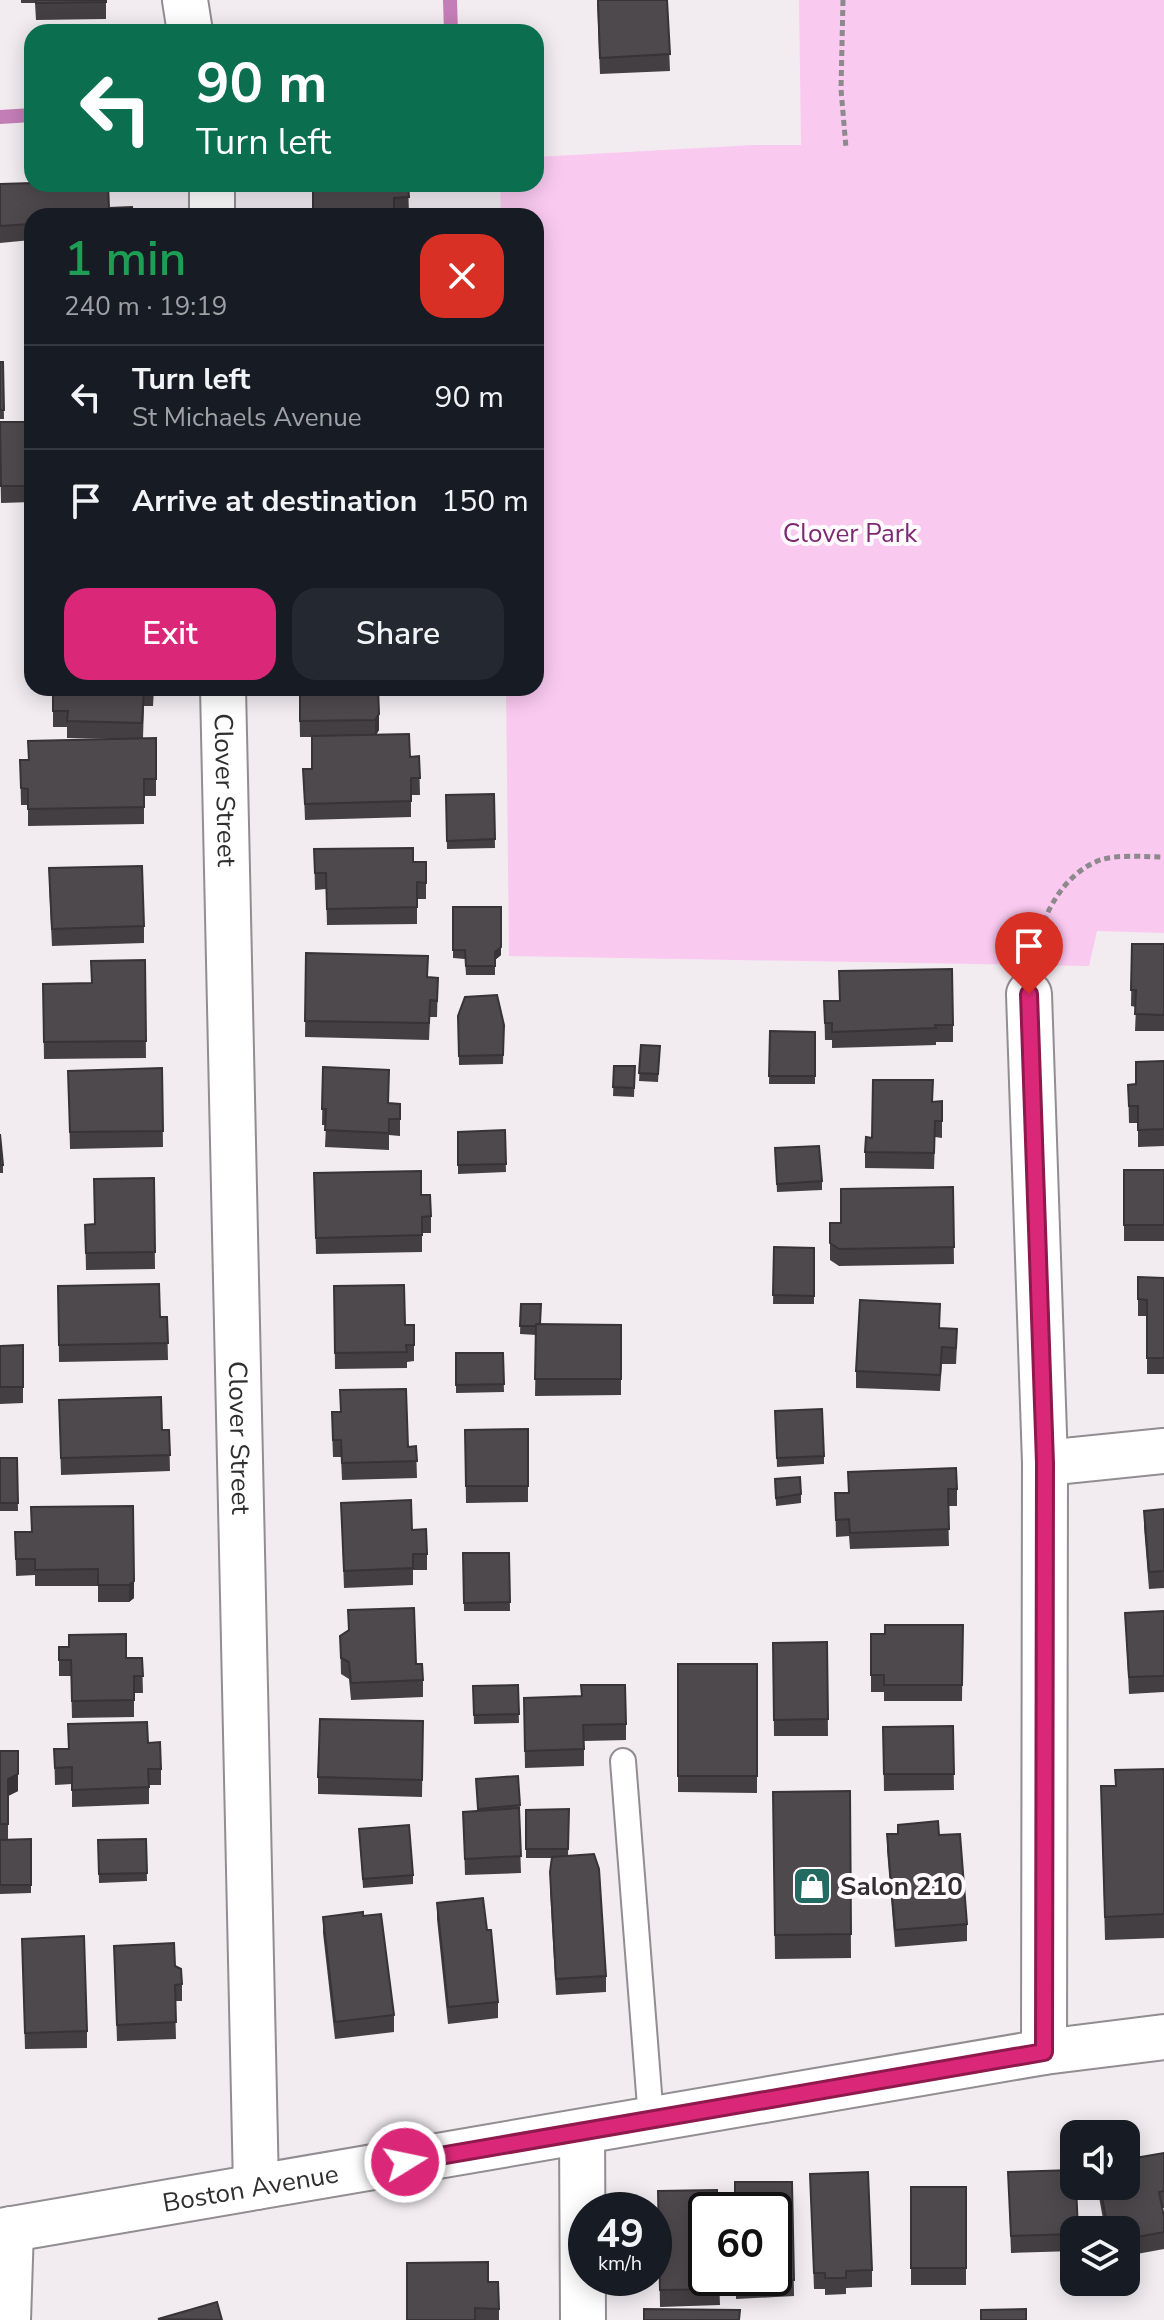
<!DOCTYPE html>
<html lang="en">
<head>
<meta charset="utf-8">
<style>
  :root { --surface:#171b24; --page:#242831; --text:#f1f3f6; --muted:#9ea1a6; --line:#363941; --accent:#db2777 }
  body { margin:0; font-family:"Nunito Sans",sans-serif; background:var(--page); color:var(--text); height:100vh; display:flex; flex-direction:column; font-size:30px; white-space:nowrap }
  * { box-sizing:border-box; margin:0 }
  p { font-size:26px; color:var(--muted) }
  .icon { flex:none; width:44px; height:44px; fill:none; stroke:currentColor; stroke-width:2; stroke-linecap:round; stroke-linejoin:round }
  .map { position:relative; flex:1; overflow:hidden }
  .sheet { position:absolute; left:24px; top:208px; width:520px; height:488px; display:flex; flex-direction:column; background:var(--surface); border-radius:24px; box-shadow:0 4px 20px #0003 }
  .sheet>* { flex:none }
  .banner { position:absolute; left:24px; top:24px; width:520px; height:168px; border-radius:24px; box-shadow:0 4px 20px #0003; background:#0b6e4f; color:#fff; overflow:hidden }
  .buttons { position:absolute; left:1060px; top:2120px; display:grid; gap:16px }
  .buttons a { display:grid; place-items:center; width:80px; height:80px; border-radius:16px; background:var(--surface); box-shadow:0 4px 20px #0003; font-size:40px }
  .speed { position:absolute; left:568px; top:2192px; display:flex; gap:16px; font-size:40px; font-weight:700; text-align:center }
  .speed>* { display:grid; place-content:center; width:104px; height:104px; border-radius:50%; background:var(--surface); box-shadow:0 4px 20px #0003; line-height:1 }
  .speed small { font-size:20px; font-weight:400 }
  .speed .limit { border:4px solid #111; border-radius:12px; background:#fff; color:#111 }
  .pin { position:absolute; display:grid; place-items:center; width:68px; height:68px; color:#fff; margin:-82px -34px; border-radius:50% 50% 50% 0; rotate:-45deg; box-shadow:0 0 8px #0007 }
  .pin .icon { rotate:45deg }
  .me { position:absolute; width:88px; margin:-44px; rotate:80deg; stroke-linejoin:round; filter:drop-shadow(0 0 6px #0008) }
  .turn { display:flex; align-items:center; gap:28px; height:168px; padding:0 40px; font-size:36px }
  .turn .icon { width:104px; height:104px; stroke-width:2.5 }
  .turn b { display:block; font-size:56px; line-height:68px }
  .round { display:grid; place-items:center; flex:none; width:84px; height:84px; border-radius:24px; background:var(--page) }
  .overview { display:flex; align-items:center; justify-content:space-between; height:136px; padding:0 40px }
  h1 { font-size:48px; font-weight:600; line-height:60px; color:#1e9e55 }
  .button { display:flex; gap:16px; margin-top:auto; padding:16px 40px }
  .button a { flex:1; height:92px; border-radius:24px; background:var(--accent); color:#fff; font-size:32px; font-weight:600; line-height:92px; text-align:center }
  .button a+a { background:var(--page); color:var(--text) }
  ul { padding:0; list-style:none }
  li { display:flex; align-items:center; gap:24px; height:104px; padding:0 40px; border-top:2px solid var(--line) }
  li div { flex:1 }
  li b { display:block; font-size:30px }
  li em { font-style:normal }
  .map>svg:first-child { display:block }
</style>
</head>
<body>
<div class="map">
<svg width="1164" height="2320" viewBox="0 0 1164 2320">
  <rect width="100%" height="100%" fill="#f2ecf1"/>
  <path fill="#fac9f0" d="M799 0H1164V933L1097 931 1089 966 509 956 506 688H536V216H501L500 184H536V157L754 145H801Z"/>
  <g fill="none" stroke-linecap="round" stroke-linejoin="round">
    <g stroke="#c47eb7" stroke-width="14">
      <path d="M450 0 451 32"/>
      <path d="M0 117 32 115"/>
    </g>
    <defs>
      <path id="service" d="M623 1761 651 2119"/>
      <g id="minor">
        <path d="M185 0 190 32"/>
        <path d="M212 184V216"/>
        <path id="s1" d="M223 688 256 2187"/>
        <path d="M1029 994 1045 1463 1044 2052"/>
        <path d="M1045 1463 1164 1451"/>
        <path d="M582 2132 583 2320"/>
        <path d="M8 2320 11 2229"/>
      </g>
      <g id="primary">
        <path id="s2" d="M0 2231 1044 2052 1164 2037"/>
      </g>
    </defs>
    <use href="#service" stroke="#928d91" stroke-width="28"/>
    <use href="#minor" stroke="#928d91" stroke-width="48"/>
    <use href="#primary" stroke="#928d91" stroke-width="48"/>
    <g stroke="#8d898c" stroke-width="5" stroke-dasharray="6 4" stroke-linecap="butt">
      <path d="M843 0 841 89 846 148"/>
      <path d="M1035 950C1043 914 1063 874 1100 860 1119 854 1144 857 1164 857"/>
    </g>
    <use href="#service" stroke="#fff" stroke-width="24"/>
    <use href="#minor" stroke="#fff" stroke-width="44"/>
    <use href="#primary" stroke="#fff" stroke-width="44"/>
  </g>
  <g fill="#433f42">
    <path d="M21 0H106V19L36 20 35 3H21Z"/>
    <path d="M597 0H667L670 71 600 74Z"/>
    <path d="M0 184 109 208 32 216V262L31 240 0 243Z"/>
    <path d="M408 184 409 214 394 215 356 187Z"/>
    <path d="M0 362H3L4 419H0Z"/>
    <path d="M32 422V502L1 503 0 449Z"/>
    <path d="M53 688H154L153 706H144L143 738H156V796H144V824L28 826V805H21L20 760H28V741L114 739 67 738V727H53Z"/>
    <path d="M299 688H378L379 730 376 735 410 757 419 756 420 795H411V817L305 820 303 769H312V737H300Z"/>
    <path d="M494 794 495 848 447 849 446 795Z"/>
    <path d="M314 849 413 862H426V899H417V924L327 925 326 889 315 890Z"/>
    <path d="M49 884 144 926V943L52 946Z"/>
    <path d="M453 907H501V955L495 960V975H466L465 959 453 958Z"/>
    <path d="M1132 944H1164V1031H1135L1136 1007 1131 1006Z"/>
    <path d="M306 953 428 977 438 978 437 1017H430L429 1040 305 1037Z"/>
    <path d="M145 960 146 1058 44 1059 43 984 91 983Z"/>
    <path d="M824 1001 953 1025V1042H936V1045L832 1048V1040H825Z"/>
    <path d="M458 1016 504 1025 503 1064 459 1065Z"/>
    <path d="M770 1031 815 1032V1084H769Z"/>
    <path d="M641 1045 660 1046 658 1082 639 1081Z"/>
    <path d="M1164 1061V1146L1138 1147V1123H1129L1128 1085 1136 1084Z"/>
    <path d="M614 1066H635L634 1097 613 1096Z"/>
    <path d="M323 1067 389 1103 400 1104V1136L389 1135V1150L325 1147 326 1125H322Z"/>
    <path d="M162 1068 163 1147 70 1149 68 1071Z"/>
    <path d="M933 1102 942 1121V1138L935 1137 934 1169 865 1168V1152L872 1138Z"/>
    <path d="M505 1130 506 1172 458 1174V1132Z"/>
    <path d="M0 1134 3 1165V1173H0Z"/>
    <path d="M775 1148 822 1181V1190L777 1192Z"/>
    <rect x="1124" y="1170" width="40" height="71"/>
    <path d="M314 1173 421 1195 431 1216V1233H422V1252L316 1254Z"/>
    <path d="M154 1178 155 1269 86 1270 85 1225 95 1224Z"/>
    <path d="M953 1187 954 1264 839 1266 830 1260V1223H841Z"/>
    <path d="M774 1247 814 1248V1304H773Z"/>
    <path d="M1138 1277 1164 1278V1374H1147V1316H1138Z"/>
    <path d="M58 1286 160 1317H167L168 1360 59 1362Z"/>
    <path d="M334 1286 405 1325H414V1361L407 1362V1368L335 1369Z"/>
    <path d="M521 1304 540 1324 621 1325V1395L535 1396 536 1335 520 1334Z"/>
    <path d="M940 1328 957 1345 956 1364H942L940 1391 856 1388V1371Z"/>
    <path d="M23 1345V1403L0 1404V1346Z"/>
    <path d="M456 1353H503L504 1392 456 1393Z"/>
    <path d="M59 1400 162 1430H169L170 1471 61 1475Z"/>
    <path d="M775 1411 824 1456V1464L777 1467Z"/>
    <path d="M340 1412 408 1447 416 1446 417 1478 342 1480 341 1457H333L332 1429Z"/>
    <path d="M528 1429V1502L466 1503 465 1430Z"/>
    <path d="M0 1458H17L18 1511H0Z"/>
    <path d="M775 1479 801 1494V1503L776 1506Z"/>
    <path d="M957 1489V1506H948L949 1546 850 1549 849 1536 836 1537 835 1493Z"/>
    <path d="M341 1503 412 1530 427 1554V1570H413V1585L344 1588Z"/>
    <path d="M133 1506 134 1598 129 1602H98V1586H35V1575L16 1576 15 1532H32Z"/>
    <path d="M1164 1509V1588L1149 1589 1144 1527V1511Z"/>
    <path d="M463 1553H509L510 1611H464Z"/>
    <path d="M348 1610 416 1664 423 1680V1697L351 1700 349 1679 341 1674 340 1636 348 1631Z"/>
    <path d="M1164 1611V1692L1129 1694 1125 1613Z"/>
    <path d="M963 1625 962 1701H884V1692H871V1634H885Z"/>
    <path d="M827 1642 828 1736H774L773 1643Z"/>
    <path d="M59 1647 126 1658H142L143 1693H134V1717L72 1718 71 1676H59Z"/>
    <path d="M678 1664H757V1793L678 1792Z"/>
    <path d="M518 1685 519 1723 474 1724 473 1686Z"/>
    <path d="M581 1685 626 1724V1740L584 1741V1766L525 1768 524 1698 581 1696Z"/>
    <path d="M423 1721 422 1797 318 1794V1777Z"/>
    <path d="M68 1724 148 1743 161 1769V1785H149V1804L72 1807V1784L55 1785 54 1749H68Z"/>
    <path d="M953 1726 954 1790 884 1791 883 1727Z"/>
    <path d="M0 1751 18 1791 8 1796V1840L31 1839V1893L0 1894Z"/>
    <path d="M1164 1769V1938L1105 1940 1101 1786H1115Z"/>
    <path d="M476 1779 520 1805 519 1814 521 1873 465 1875 463 1812 478 1811Z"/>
    <path d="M850 1791 851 1958 775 1959 773 1792Z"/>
    <path d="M569 1809 568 1856 606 1976V1992L556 1995 550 1889V1872L552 1858H526V1810Z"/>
    <path d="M898 1825 939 1835 967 1924V1941L895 1947 887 1850V1834H898Z"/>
    <path d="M359 1829 413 1875V1884L363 1888Z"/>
    <path d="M146 1839 147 1881 99 1883 98 1840Z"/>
    <path d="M437 1903 487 1930 498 2002V2018L448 2024 437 1919Z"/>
    <path d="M323 1917 394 2015V2032L335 2039 323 1933Z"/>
    <path d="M22 1939 87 2031V2048L25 2049Z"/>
    <path d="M114 1946 175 1966 182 1984V2001H175L176 2039 117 2041Z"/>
    <path d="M1164 2153V2208H1162L1164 2217V2249L1126 2256V2230H1105L1097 2186H1126L1129 2159Z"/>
    <path d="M1008 2172 1074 2230V2251L1011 2253Z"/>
    <path d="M810 2174 872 2270V2287L846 2288V2294L825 2295V2289H814Z"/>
    <path d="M792 2182 794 2296 736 2299V2278Z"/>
    <rect x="911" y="2187" width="55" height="98"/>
    <path d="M658 2191 719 2278 720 2305 660 2307Z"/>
    <path d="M488 2282 499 2309V2320H407Z"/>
  </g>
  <g fill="#373336">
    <path d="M379 714V730L375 736V720Z"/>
    <path d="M501 947V955L495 960V952Z"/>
    <path d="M134 1581V1598L129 1602V1585Z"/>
    <path d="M18 1774V1791L8 1796V1779Z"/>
  </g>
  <g fill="#4e494d" stroke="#373336" stroke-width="2">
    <path d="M36 0H106V2L36 3Z"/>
    <path d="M598 0H667L670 54 600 58Z"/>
    <path d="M32 183V184H108L109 208 132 207 133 216H32V246L31 224 0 226V184Z"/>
    <path d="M358 184H408L409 197 394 198V216H313V187H356Z"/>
    <path d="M0 362H3L4 410H0Z"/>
    <path d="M0 422H32V486H1Z"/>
    <path d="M53 688H153V690L144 689 142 723 67 721 68 711H53Z"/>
    <path d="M300 688H378L379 714 375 720 300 721Z"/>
    <path d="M409 734 410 757 419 756 420 778H411V801L305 804 303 769H312V736Z"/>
    <path d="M156 738V779H144V807L28 809V789L21 788 20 760H29L28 741Z"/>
    <path d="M494 794 495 839 447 841 446 795Z"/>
    <path d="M413 848V862H426V883L417 882V907L327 909 326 873H315L314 849Z"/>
    <path d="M142 866 144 926 52 929 49 868Z"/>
    <path d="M453 907H501V947L495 952V966H466L465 950H453Z"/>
    <path d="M1132 944H1164V1015L1135 1014 1136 990H1131Z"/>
    <path d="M306 953 428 956 427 977 438 978 437 1001 430 1000 429 1023 305 1021Z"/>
    <path d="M145 960 146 1041 44 1042 43 984 92 983 91 961Z"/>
    <path d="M952 969 953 1025H935L936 1028 832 1032V1023H825L824 1001H840L839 971Z"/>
    <path d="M497 995 504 1025 503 1055 459 1056 458 1016 465 997Z"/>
    <path d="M770 1031 815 1032V1076H769Z"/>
    <path d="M641 1045 660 1046 658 1074 639 1073Z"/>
    <path d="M1164 1061V1129L1138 1130V1106H1129L1128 1085 1136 1084V1062Z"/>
    <path d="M614 1066H635L634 1088 613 1087Z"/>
    <path d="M323 1067 389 1070 388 1103 400 1104V1119H389V1133L325 1130 326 1109H322Z"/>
    <path d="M162 1068 163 1131 70 1132 68 1071Z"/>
    <path d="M873 1080H933L932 1102 942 1101V1121H935L934 1153 865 1152 866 1137 872 1138Z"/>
    <path d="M505 1130 506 1164 458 1165V1132Z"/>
    <path d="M0 1134 3 1165H0Z"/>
    <path d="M819 1146 822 1181 777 1184 775 1148Z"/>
    <rect x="1124" y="1170" width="40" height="55"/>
    <path d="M421 1171V1195H430L431 1216 422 1217V1235L316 1238 314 1173Z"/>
    <path d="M154 1178 155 1252 86 1253 85 1225 95 1224 94 1179Z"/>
    <path d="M953 1187 954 1247 839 1249 830 1243V1223H841V1189Z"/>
    <path d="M774 1247 814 1248V1296L773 1295Z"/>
    <path d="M1138 1277 1164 1278V1358H1147V1300L1138 1299Z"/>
    <path d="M159 1284 160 1317H167L168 1343 59 1345 58 1286Z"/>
    <path d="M404 1285 405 1325H414V1345H406L407 1352 335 1353 334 1286Z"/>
    <path d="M860 1300 940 1304 939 1328 957 1329 956 1348 942 1347 940 1375 856 1371Z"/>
    <path d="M521 1304H541L540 1324H536V1326H520Z"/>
    <path d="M536 1324 621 1325V1379H535Z"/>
    <path d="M23 1345V1387H0V1346Z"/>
    <path d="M456 1353H503L504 1384 456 1385Z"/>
    <path d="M406 1389 408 1447 416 1446 417 1461 342 1463 341 1440H333L332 1412H341L340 1390Z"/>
    <path d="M161 1397 162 1430H169L170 1455 61 1458 59 1400Z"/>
    <path d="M822 1409 824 1456 777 1458 775 1411Z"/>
    <path d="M528 1429V1486H466L465 1430Z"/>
    <path d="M0 1458H17L18 1503H0Z"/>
    <path d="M956 1468 957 1489H948L949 1529 850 1533 849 1519 836 1520 835 1493H849L848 1472Z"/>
    <path d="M800 1477 801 1494 776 1498 775 1479Z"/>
    <path d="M411 1500 412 1530 426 1529 427 1554H413V1568L344 1571 341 1503Z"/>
    <path d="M133 1506 134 1581 129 1585H98V1569L35 1570V1559H16L15 1532H32L31 1507Z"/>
    <path d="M1164 1509V1571L1149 1572 1144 1511Z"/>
    <path d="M463 1553H509L510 1602 464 1603Z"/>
    <path d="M414 1608 416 1664H422L423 1680 351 1683 349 1662 341 1658 340 1636 349 1630 348 1610Z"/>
    <path d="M1164 1611V1676L1129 1677 1125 1613Z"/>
    <path d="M885 1625H963L962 1685H884V1675H871V1634H885Z"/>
    <path d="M126 1634V1658H142L143 1676H134V1700L72 1701 71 1660H59V1647H69V1635Z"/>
    <path d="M827 1642 828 1719 774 1720 773 1643Z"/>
    <rect x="678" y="1664" width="79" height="112"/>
    <path d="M518 1685 519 1714 474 1715 473 1686Z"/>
    <path d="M581 1685H625L626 1724 583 1725 584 1749 525 1751 524 1698 582 1696Z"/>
    <path d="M320 1719 423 1721 422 1780 318 1777Z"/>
    <path d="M147 1722 148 1743 160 1742 161 1769H148L149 1787 72 1790V1767L55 1768 54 1749H69L68 1724Z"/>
    <path d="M953 1726 954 1774H884L883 1727Z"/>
    <path d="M0 1751H18V1774L8 1779V1824H0Z"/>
    <path d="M1164 1769V1914L1105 1917 1101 1786H1116L1115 1770Z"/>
    <path d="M518 1776 520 1805 478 1809 476 1779Z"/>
    <path d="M850 1791 851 1934 775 1935 773 1792Z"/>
    <path d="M519 1808 521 1856 465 1859 463 1812Z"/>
    <path d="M569 1809 568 1849H526V1810Z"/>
    <path d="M938 1821 939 1835 960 1834 967 1924 895 1930 887 1834H898V1825Z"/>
    <path d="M409 1825 413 1875 363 1879 359 1829Z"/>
    <path d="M31 1839V1885H0V1840Z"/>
    <path d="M146 1839 147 1873 99 1874 98 1840Z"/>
    <path d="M594 1854 599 1869 606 1976 556 1979 550 1872 552 1857Z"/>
    <path d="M483 1898 487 1930H491L498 2002 448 2007 437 1903Z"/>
    <path d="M363 1912V1916L381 1914 394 2015 335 2022 323 1917Z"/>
    <path d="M84 1936 87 2031 25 2033 22 1939Z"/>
    <path d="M174 1943 175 1966 181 1969 182 1984 175 1985 176 2022 117 2025 114 1946Z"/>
    <path d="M1126 2148H1127L1129 2159 1164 2153V2191L1159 2192 1164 2217V2232L1126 2239V2230H1108L1100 2186H1126Z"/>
    <path d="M1074 2170V2186H1076L1078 2230H1074V2234L1011 2236 1008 2172Z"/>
    <path d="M868 2172 872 2270 846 2271V2278H825V2273H814L810 2174Z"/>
    <path d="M735 2182H792L794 2280 736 2282V2278H774V2210H735Z"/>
    <rect x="911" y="2187" width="55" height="81"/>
    <path d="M717 2190 718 2210H706V2278H719L720 2289 660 2290 658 2191Z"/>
    <path d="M488 2262V2282H498L499 2309 475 2308V2320H407V2263Z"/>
    <path d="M217 2302 222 2320 158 2319Z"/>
    <path d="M644 2309 740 2310 739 2320H644Z"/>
    <path d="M1026 2309V2320H981V2310Z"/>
  </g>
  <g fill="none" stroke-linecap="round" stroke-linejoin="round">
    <defs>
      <path id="route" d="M405 2162 1044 2052 1045 1463 1029 994"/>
    </defs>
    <use href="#route" stroke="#8e194d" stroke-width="20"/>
    <use href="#route" stroke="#db2777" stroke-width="14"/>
  </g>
  <defs>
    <symbol id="shop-square" viewBox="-11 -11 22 22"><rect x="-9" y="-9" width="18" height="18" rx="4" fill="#236b62" stroke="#fffafe"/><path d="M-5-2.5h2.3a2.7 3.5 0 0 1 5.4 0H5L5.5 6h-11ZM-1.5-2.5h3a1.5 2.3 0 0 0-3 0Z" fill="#fff"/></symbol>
  </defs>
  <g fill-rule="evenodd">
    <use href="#shop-square" x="790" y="1864" width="44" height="44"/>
  </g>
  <g text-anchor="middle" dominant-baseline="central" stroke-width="8" stroke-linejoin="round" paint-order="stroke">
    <g font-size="26" fill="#7c2971" stroke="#fffafe">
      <text x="850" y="533">Clover Park</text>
    </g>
    <g font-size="26" fill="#302e2f" stroke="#fffafe">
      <text stroke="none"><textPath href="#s1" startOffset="102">Clover Street</textPath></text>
      <text stroke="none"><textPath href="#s1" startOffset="750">Clover Street</textPath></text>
      <text stroke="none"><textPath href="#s2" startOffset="254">Boston Avenue</textPath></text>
    </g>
    <g font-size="26" font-weight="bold" fill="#302e2f" stroke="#fffafe" text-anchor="start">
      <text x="840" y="1886">Salon 210</text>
    </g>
  </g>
</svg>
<div class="buttons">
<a><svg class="icon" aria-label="sound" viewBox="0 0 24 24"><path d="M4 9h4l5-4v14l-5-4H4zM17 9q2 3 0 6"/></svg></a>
<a><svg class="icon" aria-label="layers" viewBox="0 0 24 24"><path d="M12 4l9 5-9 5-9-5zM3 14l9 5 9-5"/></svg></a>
</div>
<div class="speed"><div>49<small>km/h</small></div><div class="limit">60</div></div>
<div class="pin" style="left:1029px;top:994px;background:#d93025"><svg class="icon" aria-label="arrive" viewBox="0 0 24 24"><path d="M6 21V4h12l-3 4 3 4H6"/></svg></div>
<svg class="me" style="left:405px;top:2162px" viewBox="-20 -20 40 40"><circle r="17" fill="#db2777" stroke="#fff" stroke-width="3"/><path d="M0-11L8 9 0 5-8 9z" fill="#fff"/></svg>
<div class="banner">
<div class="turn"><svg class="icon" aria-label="left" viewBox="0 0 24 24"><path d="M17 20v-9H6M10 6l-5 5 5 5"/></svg><div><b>90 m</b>Turn left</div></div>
</div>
<section class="sheet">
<div class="overview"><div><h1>1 min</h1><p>240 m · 19:19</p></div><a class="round" style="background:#d93025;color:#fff"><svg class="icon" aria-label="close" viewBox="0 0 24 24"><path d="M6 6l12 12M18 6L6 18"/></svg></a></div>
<ul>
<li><svg class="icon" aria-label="left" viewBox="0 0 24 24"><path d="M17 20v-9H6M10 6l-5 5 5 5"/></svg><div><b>Turn left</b><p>St Michaels Avenue</p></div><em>90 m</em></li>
<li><svg class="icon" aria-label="arrive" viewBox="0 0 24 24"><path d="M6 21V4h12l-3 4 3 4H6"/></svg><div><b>Arrive at destination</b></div><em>150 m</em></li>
</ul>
<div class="button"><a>Exit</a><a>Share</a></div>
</section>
</div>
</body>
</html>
